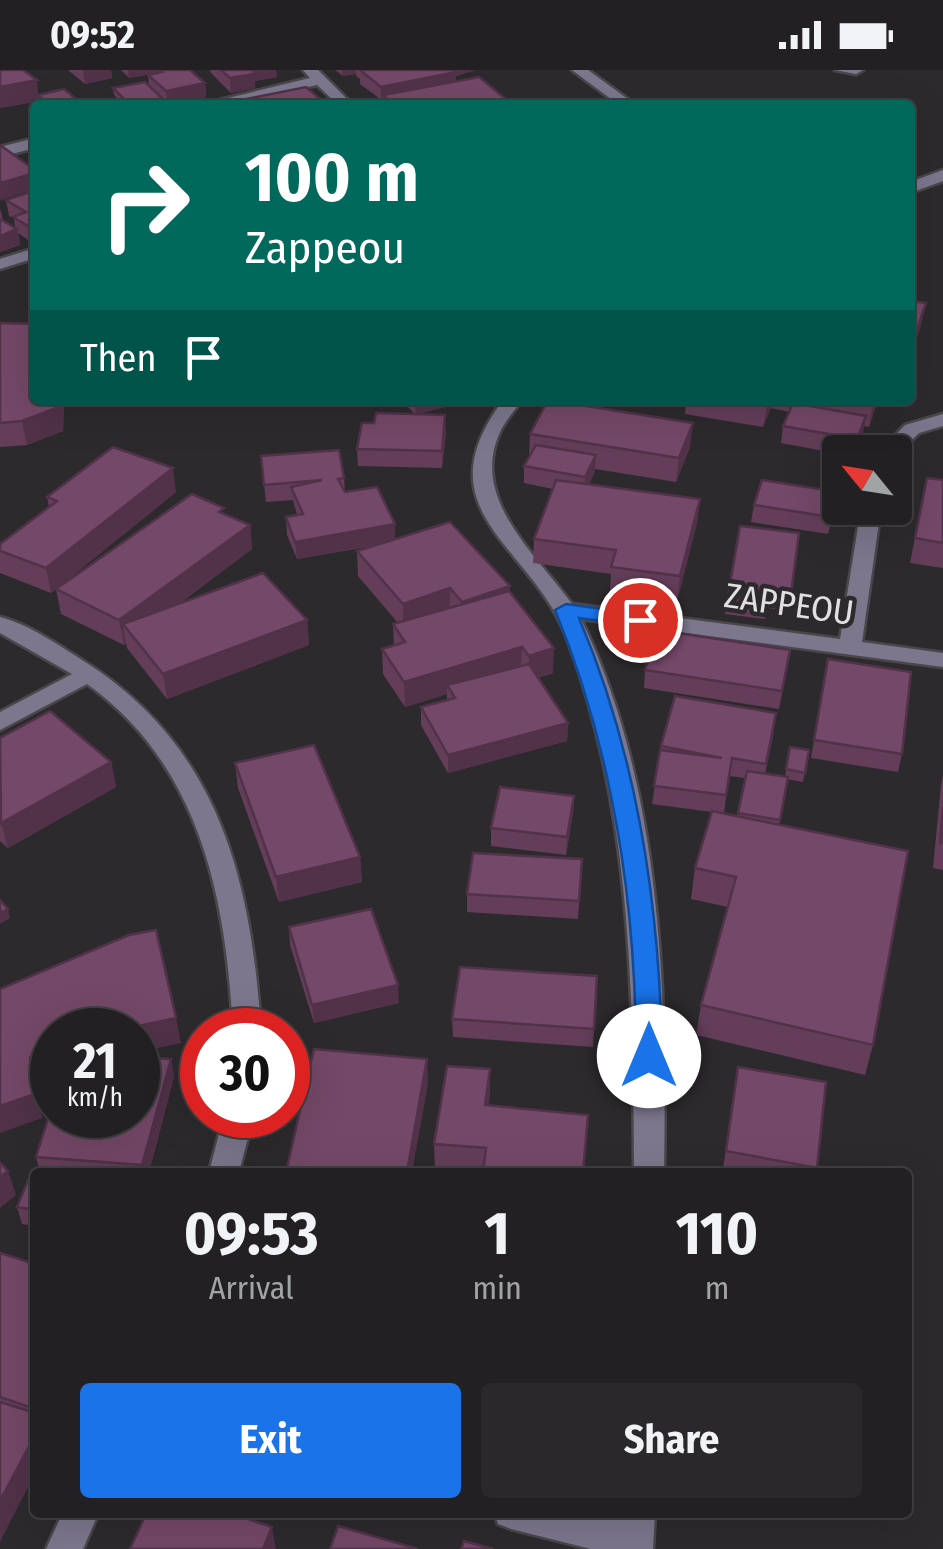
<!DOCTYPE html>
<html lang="en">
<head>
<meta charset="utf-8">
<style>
  :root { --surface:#222022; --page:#2a282a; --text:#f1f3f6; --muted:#a2a3a5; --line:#3f3e40; --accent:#1a73e8 }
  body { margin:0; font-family:"Fira Sans Condensed",sans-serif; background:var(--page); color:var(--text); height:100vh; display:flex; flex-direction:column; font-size:38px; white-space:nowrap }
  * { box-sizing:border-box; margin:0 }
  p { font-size:32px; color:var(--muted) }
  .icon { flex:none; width:55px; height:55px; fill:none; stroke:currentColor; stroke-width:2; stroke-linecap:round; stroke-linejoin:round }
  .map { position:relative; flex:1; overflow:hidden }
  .details { position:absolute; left:30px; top:1098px; width:882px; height:350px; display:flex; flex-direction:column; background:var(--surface); border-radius:10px; box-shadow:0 10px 40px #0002,0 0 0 2px var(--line) }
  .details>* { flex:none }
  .hud { position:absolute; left:30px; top:30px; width:885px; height:305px; border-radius:10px; box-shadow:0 10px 40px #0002,0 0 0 2px var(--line); background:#00695c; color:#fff; overflow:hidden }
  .needle { width:65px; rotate:300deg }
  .tools { position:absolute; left:822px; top:365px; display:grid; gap:20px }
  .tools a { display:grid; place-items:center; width:90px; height:90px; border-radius:10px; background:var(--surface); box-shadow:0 10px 40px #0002,0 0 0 2px var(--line); font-size:50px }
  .speed { position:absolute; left:30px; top:938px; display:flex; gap:20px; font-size:50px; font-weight:700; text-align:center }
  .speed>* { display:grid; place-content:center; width:130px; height:130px; border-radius:50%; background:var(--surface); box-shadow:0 10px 40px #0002,0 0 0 2px var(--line); line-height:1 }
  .speed small { font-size:25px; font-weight:400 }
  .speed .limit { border:15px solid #d22; background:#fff; color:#111 }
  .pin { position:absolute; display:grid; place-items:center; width:85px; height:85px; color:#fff; margin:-42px; border:5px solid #fff; border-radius:50%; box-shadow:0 2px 10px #0007 }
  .me { position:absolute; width:110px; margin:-55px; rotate:0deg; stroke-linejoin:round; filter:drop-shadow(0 0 8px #0008) }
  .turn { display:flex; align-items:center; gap:35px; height:210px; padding:0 50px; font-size:45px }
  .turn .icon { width:130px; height:130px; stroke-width:2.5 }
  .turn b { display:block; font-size:70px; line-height:85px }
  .then { display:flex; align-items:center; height:95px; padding:0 50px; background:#0003; gap:20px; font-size:38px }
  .eta { display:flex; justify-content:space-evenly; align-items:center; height:170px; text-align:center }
  .eta b { font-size:60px; font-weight:700; line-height:70px }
  .button { display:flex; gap:20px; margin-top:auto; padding:20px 50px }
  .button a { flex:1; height:115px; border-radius:10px; background:var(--accent); color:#fff; font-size:40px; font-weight:700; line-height:115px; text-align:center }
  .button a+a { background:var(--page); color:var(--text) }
  .status { display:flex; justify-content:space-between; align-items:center; height:70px; padding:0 50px; background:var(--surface); direction:ltr }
  .status svg { height:28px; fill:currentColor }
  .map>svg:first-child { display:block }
</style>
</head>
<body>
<div class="status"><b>09:52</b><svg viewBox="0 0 49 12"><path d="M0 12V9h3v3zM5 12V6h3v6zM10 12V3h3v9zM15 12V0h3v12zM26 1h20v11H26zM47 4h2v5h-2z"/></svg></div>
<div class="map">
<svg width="943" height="1479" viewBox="0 0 943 1479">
  <rect width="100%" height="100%" fill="#2d2a2e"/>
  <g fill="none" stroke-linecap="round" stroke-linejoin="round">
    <defs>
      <g id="minor">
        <path d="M303 0H318L353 35H338L317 15 226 35H199L310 8Z"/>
        <path d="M572 0H588L636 35H619Z"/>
        <path d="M835 0H863L856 4Z"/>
        <path d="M35 68V78L0 87V77Z"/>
        <path d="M943 100V111L910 123V112Z"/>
        <path d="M35 178V188L0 199V189Z"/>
        <path d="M503 330H522C515 340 505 351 500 362 469 429 537 485 572 534L840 569 861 438H881L862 572 943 583V597L581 549C662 715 667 921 664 1102H634C633 920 632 740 567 568 531 474 420 442 503 330Z"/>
        <path d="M943 344V356L919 363 896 386 895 382H879L905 355Z"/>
        <path d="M0 547C28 554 57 574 82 590 218 675 251 808 261 960H233C226 829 201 696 87 614L0 660V642L72 604 0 563Z"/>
        <path d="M224 1045H254L239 1102H209Z"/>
        <path d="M63 1442H99L83 1479H46Z"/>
        <path d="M494 1442H586L619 1450V1442H655L653 1479H591L511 1459 498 1454Z"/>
      </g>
    </defs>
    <use href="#minor" stroke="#4a474b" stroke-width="5"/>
    <use href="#minor" fill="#7c778d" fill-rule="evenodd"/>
  </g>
  <g fill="#643e59" fill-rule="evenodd">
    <path d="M0 0 39 25 76 35H43L39 31 0 38Z"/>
    <path d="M68 0H111L112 8 85 14Z"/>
    <path d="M121 0H190L205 13 206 27 171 35H167L163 31V35H124L114 25 113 18 149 16 148 5 158 3 129 8Z"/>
    <path d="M210 0H276L277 7 255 11V18L231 23 211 3Z"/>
    <path d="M335 0H475L456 6V12L507 35H383V31L360 14V9L356 6V4L343 6Z"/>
    <path d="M35 100V170L31 172 18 163 20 175 0 182V138L3 151 15 158 14 148 9 146 6 130 35 122 34 119 0 130Z"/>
    <path d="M0 253 35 330H64L63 361 27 375 0 377Z"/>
    <path d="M401 330H471L417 344 446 362 442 398 358 396 357 379 374 353 415 344Z"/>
    <path d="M682 330H878L869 357 864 356 855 382 840 384 781 373 783 356 789 342 771 338 763 357 685 344 686 333Z"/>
    <path d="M530 364 690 377 676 412 595 399 589 414 700 429 697 453 677 531 610 521 611 504 533 493 534 469 553 419 524 413V396L529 387Z"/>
    <path d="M261 386 344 408 345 422 395 454V469L510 516V523L553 603 538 608 568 653 567 671 448 703 421 655V637L447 631V624L405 637 383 604 382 579 394 575 393 554 398 553 358 506 357 481 378 475 297 489 287 465 286 447 297 445 293 430 266 432Z"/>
    <path d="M927 408 943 410V498L910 493Z"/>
    <path d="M176 422 51 523 0 503V474L49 437 47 427Z"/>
    <path d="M754 435 835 439 828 464 751 452Z"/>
    <path d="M225 445 250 455 252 479 180 533 307 550 309 575 167 629 127 578 126 573 124 575 61 544 56 519Z"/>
    <path d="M799 463 788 541 767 538 765 549 725 544 728 526Z"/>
    <path d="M828 589 902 684 898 702 811 688Z"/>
    <path d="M787 598 779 639 644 618 645 600Z"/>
    <path d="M774 661 765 704 785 707 790 677 809 680 803 712 787 709 779 755 873 975 865 1005 696 965 701 935 728 837 691 829 695 798 712 742 652 734 661 676ZM729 706 745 708 738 746 724 743Z"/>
    <path d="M0 668 111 692 116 717 8 778 0 771Z"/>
    <path d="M235 693 360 787 362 812 279 832 238 718Z"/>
    <path d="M943 706V800L933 798 941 715Z"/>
    <path d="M574 726 573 743 566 785 491 776V758Z"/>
    <path d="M582 789 578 849 467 842V824Z"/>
    <path d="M289 857 399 933 314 953 290 875Z"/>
    <path d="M597 906 593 977 453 967 452 949Z"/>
    <path d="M171 989 174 1007 149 1102H40L36 1087 52 1045Z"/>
    <path d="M738 997 817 1098 816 1102H744L723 1099Z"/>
    <path d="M490 1024 488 1035 583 1102H481L435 1098 434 1074Z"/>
    <path d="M35 1107V1156L22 1154 17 1137Z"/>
    <path d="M0 1183 35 1194V1403L0 1471Z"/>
  </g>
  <g fill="#513249">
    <path d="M83 0H111L112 8 85 14Z"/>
    <path d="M128 0H158V2L129 8Z"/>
    <path d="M253 0H276L277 7 255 11V18L231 23 230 8Z"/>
    <path d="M342 0H355L356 4 343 6Z"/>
    <path d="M455 0H475L456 6V16L383 25V31L381 32V17L456 2Z"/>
    <path d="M37 10 39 31 0 38V17Z"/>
    <path d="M205 13 206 27 168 35 166 21Z"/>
    <path d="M75 28 76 35H49V34Z"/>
    <path d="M162 28 163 35H130Z"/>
    <path d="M507 30V35H482Z"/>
    <path d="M35 103 34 119 0 130V113Z"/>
    <path d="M35 154V170L31 172 28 156Z"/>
    <path d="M17 159 20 175 0 182V166Z"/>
    <path d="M926 233 921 256 910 290V281Z"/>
    <path d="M59 330H64L63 361 27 375 22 351Z"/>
    <path d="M415 330H471L416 345Z"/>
    <path d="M768 330H773L771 338 763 357Z"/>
    <path d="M874 330H878L869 357Z"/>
    <path d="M445 345 446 362 442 398V381Z"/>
    <path d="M866 346 863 363 855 382 857 369Z"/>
    <path d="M693 353 690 377 676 412 679 388Z"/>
    <path d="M596 385 595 402 584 424 585 407Z"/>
    <path d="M173 398 176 422 51 523 46 498Z"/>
    <path d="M700 429 697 453 677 531 680 506Z"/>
    <path d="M395 454V471L297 489 295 472Z"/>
    <path d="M250 455 252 479 133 567 123 554 126 573 124 575 119 550Z"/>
    <path d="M510 516V540L462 557V532Z"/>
    <path d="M450 518V543L403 559V534Z"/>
    <path d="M307 550 309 575 167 629 163 604Z"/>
    <path d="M522 577 521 602 447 615V624L405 637 404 612Z"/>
    <path d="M554 578 553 603 528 611 529 586Z"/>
    <path d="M568 653 567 671 448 703V685Z"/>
    <path d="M111 692 116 717 8 778 1 753Z"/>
    <path d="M574 726 573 743 566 785 567 767Z"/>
    <path d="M360 787 362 812 279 832 276 807Z"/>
    <path d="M8 839 10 848 0 854V843Z"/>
    <path d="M398 915 399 933 314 953 312 935Z"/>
    <path d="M176 948 181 973 138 982V960H120Z"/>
    <path d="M52 976V1004L37 1012 42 1048 0 1063V1036L30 987Z"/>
    <path d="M171 989 174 1007 149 1102H144L142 1095Z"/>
    <path d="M427 989 428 1014 412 1102H407Z"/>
    <path d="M490 999V1024L485 1060V1035Z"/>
    <path d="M8 1101 16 1125 0 1138V1107Z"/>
    <path d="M35 1365V1403L0 1471V1431Z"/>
    <path d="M272 1457 276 1479H263Z"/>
  </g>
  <g fill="#744868" stroke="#513249" stroke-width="2.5">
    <path d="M0 0H23L37 10 0 17Z"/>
    <path d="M159 0H190L205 13 166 21 148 5 162 2Z"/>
    <path d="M221 0H254V4L230 8Z"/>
    <path d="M360 0H454L456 2 381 17Z"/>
    <path d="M479 7 507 30 482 35H393L383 25Z"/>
    <path d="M145 12 162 28 130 35 113 18Z"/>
    <path d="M306 17 327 35H242L237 31Z"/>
    <path d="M64 19 75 28 49 34 38 25Z"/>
    <path d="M616 30 623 35H601Z"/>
    <path d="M0 75 35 100V103L0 113Z"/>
    <path d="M33 121 35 122V154L28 156 13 147 26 142 6 130Z"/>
    <path d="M0 149 17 159 0 166Z"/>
    <path d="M910 231 926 233 910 281Z"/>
    <path d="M0 253 35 254V330H59V337L22 351 0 353Z"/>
    <path d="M548 330 693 353 679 388 530 364Z"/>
    <path d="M743 330H768L766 334Z"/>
    <path d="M793 333 866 346 857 369 783 356Z"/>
    <path d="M376 343 445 345 442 381 357 379 362 353H374Z"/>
    <path d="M536 375 596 385 585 407 524 396Z"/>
    <path d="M113 377 173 398 46 498 0 481V474L57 431 47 427Z"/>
    <path d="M339 380 344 408 338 409 345 422 377 417 395 454 295 472 286 447 303 444 291 417 322 410 264 415 261 386Z"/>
    <path d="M927 408 943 410V473L915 468Z"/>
    <path d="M556 410 700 429 680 506 611 497 616 480 534 469Z"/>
    <path d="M762 410 838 422 831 447 754 435Z"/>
    <path d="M192 424 224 438 219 442 250 455 119 550 56 519Z"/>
    <path d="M450 452 510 516 462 532 450 518 403 534 357 481Z"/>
    <path d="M740 456 799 463 791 524 770 521 768 531 728 526Z"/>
    <path d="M263 503 307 550 163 604 123 554Z"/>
    <path d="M509 521 554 578 529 586 522 577 404 612 382 579 405 572 393 554Z"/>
    <path d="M657 560 790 580 782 621 645 600Z"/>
    <path d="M828 589 911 602 902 684 814 670Z"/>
    <path d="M529 594 568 653 448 685 421 637 455 628 447 615Z"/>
    <path d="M675 626 776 643 766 694 732 688 726 725 654 716 660 680 722 688 661 676Z"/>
    <path d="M50 641 111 692 1 753 0 668Z"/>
    <path d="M314 675 360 787 276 807 235 693Z"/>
    <path d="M790 677 809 680 805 703 786 699Z"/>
    <path d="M747 701 788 707 780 750 738 743Z"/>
    <path d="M500 717 574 726 567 767 491 758Z"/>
    <path d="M943 737V773H940Z"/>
    <path d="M712 741 908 781 873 975 701 935 736 807 695 798Z"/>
    <path d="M473 783 582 789 579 831 467 824Z"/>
    <path d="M0 830 8 839 0 843Z"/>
    <path d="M371 839 398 915 312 935 289 857Z"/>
    <path d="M156 860 176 948 120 960H52V976L30 987 35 1024 0 1036V919L129 865Z"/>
    <path d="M460 897 597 906 594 959 452 949Z"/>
    <path d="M314 979 427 989 407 1102H286Z"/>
    <path d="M138 987 171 989 142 1095 36 1087 52 1036V1045H138Z"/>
    <path d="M447 996 490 999 485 1035 588 1045 583 1102H483L486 1078 434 1074Z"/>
    <path d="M738 997 826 1012 817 1098 726 1081Z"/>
    <path d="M0 1093 8 1101 0 1107Z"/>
    <path d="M30 1106 35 1107V1140L17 1137Z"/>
    <path d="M0 1183 35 1194V1339L0 1327Z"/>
    <path d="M0 1332 35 1343V1365L0 1431Z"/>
    <path d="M147 1442H226L272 1457 263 1479H130Z"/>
    <path d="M338 1456 418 1479H330Z"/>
    <path d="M464 1471 493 1479H461Z"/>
  </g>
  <path fill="#1a73e8" stroke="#114b97" stroke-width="2.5" d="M566 534 640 544 650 550 640 556 579 548C637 685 660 838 662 986L658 994 649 997 640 994 636 986C636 835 613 681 555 540Z"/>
  <g text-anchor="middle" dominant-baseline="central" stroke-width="9" stroke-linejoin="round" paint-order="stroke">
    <g font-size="35" fill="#e1dfe2" stroke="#2d2a2e">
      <text transform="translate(789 534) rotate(8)">ZAPPEOU</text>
    </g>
  </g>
</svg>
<div class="tools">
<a><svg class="needle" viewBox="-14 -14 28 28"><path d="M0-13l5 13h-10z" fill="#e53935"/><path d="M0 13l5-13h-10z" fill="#a2a3a5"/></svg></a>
</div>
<div class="speed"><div>21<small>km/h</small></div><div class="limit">30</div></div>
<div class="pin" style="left:640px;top:550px;background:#d93025"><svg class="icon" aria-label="arrive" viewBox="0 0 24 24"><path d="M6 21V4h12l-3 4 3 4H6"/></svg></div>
<svg class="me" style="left:649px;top:986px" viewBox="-20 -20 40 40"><circle r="19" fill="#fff"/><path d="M0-13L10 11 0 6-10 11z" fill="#1a73e8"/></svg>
<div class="hud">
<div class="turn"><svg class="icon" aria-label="right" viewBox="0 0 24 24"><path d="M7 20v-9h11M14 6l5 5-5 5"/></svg><div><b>100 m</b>Zappeou</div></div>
<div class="then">Then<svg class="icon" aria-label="arrive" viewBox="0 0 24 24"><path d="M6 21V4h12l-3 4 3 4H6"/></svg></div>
</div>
<section class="details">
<div class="eta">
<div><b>09:53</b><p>Arrival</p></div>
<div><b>1</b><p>min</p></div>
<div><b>110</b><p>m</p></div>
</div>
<div class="button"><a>Exit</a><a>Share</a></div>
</section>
</div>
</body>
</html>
